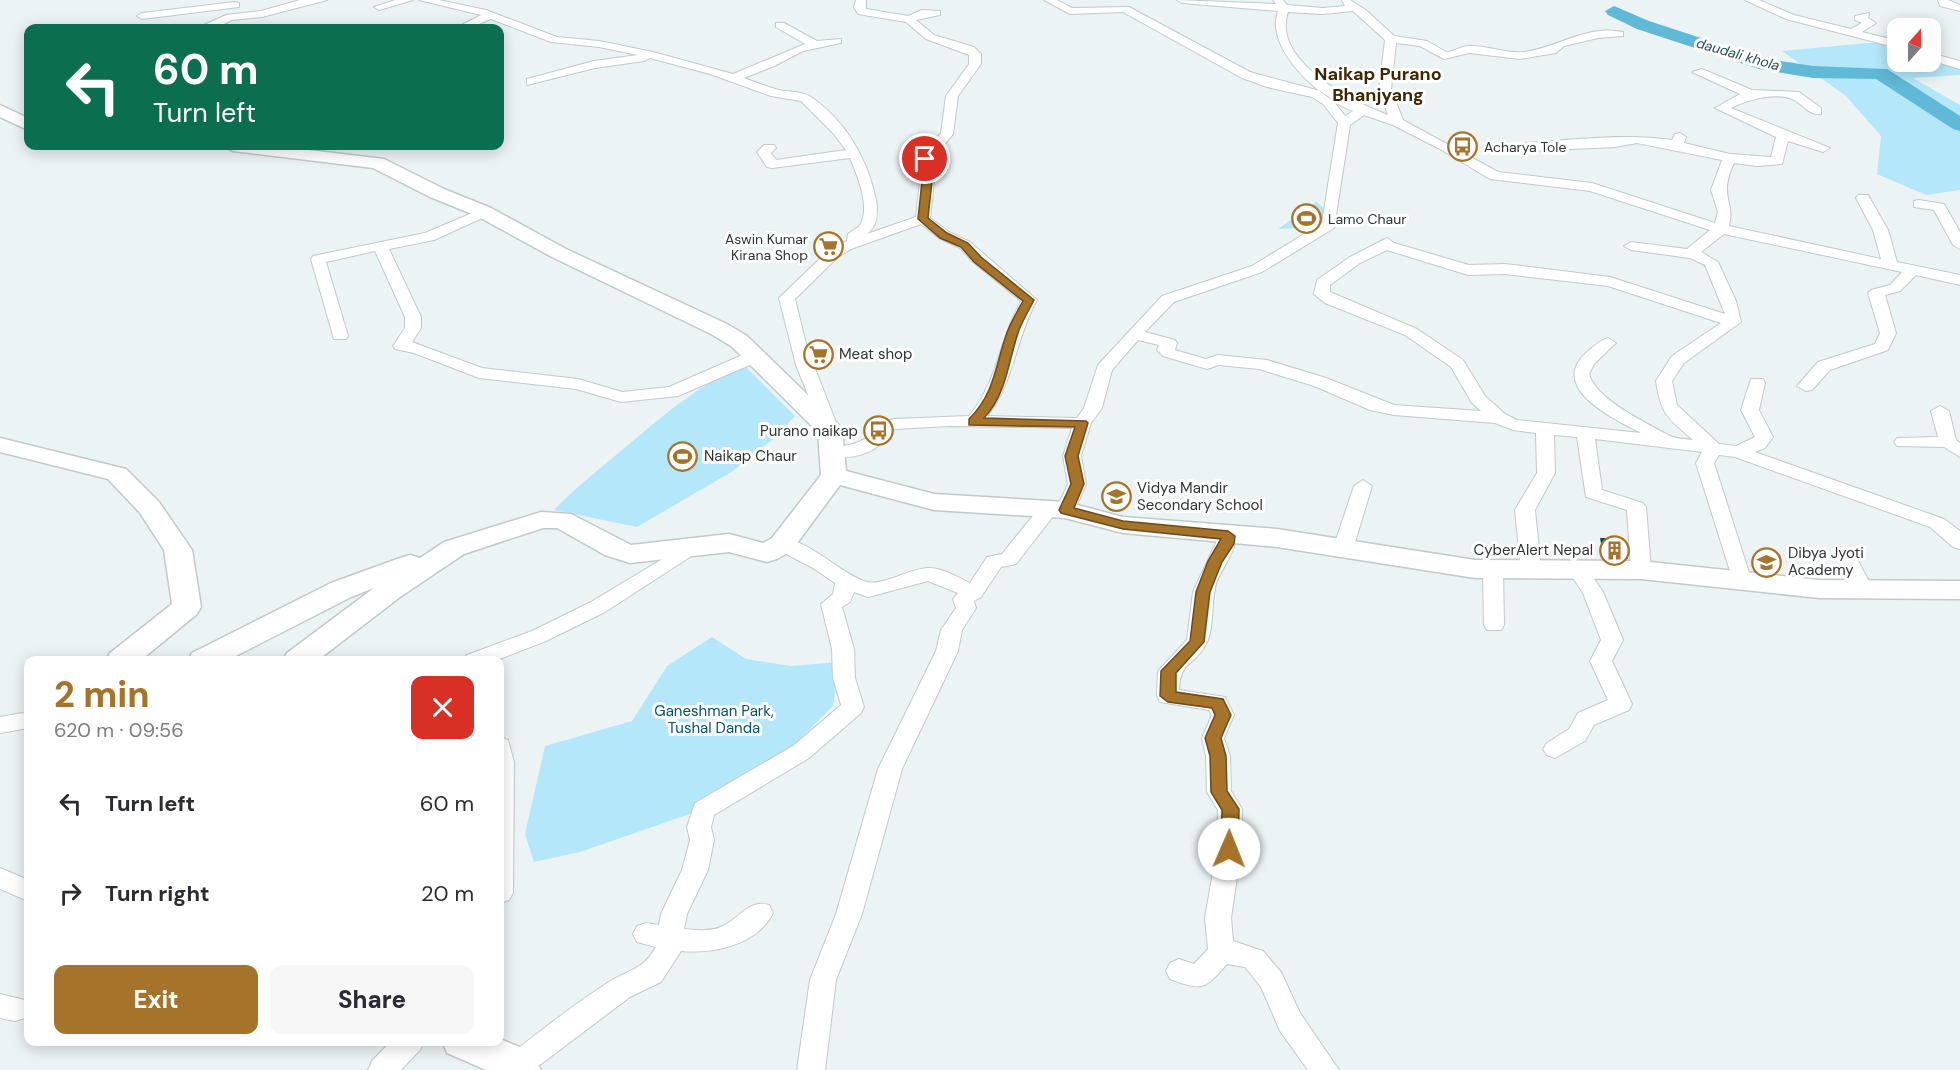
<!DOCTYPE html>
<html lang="en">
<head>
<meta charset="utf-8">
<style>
  :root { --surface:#fff; --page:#f7f7f7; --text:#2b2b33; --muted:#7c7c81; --accent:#a6732a }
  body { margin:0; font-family:"DM Sans",sans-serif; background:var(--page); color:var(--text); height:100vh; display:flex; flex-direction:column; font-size:22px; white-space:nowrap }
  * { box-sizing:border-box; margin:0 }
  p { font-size:20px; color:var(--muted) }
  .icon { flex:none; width:33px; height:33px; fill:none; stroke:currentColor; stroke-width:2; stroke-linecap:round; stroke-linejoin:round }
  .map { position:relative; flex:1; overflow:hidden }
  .sheet { position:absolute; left:24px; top:656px; width:480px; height:390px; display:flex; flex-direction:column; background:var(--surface); border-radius:12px; box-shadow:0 3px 15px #0003 }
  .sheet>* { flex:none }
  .guide { position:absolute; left:24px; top:24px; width:480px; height:126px; border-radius:12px; box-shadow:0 3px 15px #0003; background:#0b6e4f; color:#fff; overflow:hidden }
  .needle { width:39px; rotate:21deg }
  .controls { position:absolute; left:1887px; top:18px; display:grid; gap:12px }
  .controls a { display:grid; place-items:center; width:54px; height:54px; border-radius:12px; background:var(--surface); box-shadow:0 3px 15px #0003; font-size:30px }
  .pin { position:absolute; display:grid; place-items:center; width:51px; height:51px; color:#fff; margin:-26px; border:3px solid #fff; border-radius:50%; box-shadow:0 2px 6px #0007 }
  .me { position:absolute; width:66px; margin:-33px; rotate:1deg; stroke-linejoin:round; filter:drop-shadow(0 0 4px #0008) }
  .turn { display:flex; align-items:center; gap:21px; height:126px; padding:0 30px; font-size:27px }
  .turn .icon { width:78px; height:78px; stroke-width:2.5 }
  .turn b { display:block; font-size:42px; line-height:51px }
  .round { display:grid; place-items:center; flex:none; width:63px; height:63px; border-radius:12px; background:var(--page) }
  .head { display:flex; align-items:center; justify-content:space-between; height:102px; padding:0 30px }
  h1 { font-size:36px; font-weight:800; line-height:45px; color:var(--accent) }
  .cta { display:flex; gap:12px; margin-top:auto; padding:12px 30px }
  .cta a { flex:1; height:69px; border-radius:12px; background:var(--accent); color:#fff; font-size:24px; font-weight:800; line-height:69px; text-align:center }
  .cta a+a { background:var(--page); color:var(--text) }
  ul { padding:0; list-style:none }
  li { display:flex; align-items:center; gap:18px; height:90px; padding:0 30px }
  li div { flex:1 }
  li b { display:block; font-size:22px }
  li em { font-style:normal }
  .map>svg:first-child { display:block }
</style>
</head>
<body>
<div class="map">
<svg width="1960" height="1070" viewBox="0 0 1960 1070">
  <rect width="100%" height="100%" fill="#ecf3f5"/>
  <g fill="#b5e7fa">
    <path d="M1879 42 1897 47 1898 62H1930L1931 57 1960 65V75L1913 78 1960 105V190L1926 195 1877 174 1881 136 1846 96 1782 51Z"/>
    <path d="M1316 202 1329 212 1316 227 1278 229Z"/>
    <path d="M745 366 795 416 773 439 733 471 637 527 554 510C579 484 607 463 634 440 669 411 702 382 745 366Z"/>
    <path d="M712 637 746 659 791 666 840 662 833 706 787 752 704 809 580 852 534 862 525 834 545 746 632 721 667 666Z"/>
  </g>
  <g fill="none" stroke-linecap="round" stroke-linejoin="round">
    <path fill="#60b9d7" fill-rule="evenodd" d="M1614 6 1649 21 1762 58 1813 66 1887 69 1960 116V131L1953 129 1876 79 1813 78 1759 69 1637 29 1608 15 1605 11Z"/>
  </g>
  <g fill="#124453">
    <path d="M824 346 827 361 815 362 810 348Z"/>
    <path d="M1600 538H1623L1628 559H1604Z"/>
  </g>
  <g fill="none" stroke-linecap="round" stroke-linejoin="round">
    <defs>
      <g id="street">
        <path d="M300 0H327L262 17 232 20 216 28H206L204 25 226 15 261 11Z"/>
        <path d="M395 0H413L379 10 374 7Z"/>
        <path d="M419 0H439L486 10 557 37 599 41 653 52 733 74 805 44 776 27V23H784L817 41 841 39V43L803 51 774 66 744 78C755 82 767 87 779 90 788 92 803 91 811 97 845 120 868 159 876 200 878 212 878 226 867 234L916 217 920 181 916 170 918 159 941 133 946 96 969 64V55L926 39 906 22 858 14 854 7 856 0H866V9L908 16 922 10 940 11V15L916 20 934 35 974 47 981 54V64L958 96 953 134 932 160 930 170 934 181 930 218 949 232 970 242 1037 300C1016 337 1014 383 987 416L1077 418 1084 408 1098 365 1162 296 1252 266 1322 223 1338 123 1323 104 1312 97 1267 87 1242 78 1123 12 1070 14 1044 0H1057L1072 8 1129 7 1250 72 1320 91 1331 98 1345 116 1353 111C1321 99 1264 49 1278 11L1182 3 1177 0 1276 4 1273 0H1283L1287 5 1323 8 1345 6 1342 0H1350L1367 11 1394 36 1427 41 1446 52C1454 52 1461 46 1468 46 1487 45 1506 54 1524 52 1556 48 1588 24 1623 32V36L1598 38 1564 46 1556 53 1520 59 1469 53 1444 59 1420 46 1396 43 1391 89 1403 120 1498 172 1592 183 1715 223 1718 212 1711 190 1722 160 1637 143 1615 147 1507 152 1500 148 1507 144C1561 142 1619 132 1672 140L1675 134 1680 133 1686 137 1684 143 1730 154 1771 157 1776 137 1715 108 1740 94 1692 72 1702 69 1752 90 1799 92 1821 108V114C1808 116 1803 103 1792 99 1774 92 1747 100 1731 108L1830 148 1823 152 1788 141 1782 164 1757 166 1734 163C1718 197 1735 199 1729 226L1881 259 1873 230 1856 198 1858 195H1868L1888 230 1897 262 1960 275V285L1916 275 1900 291 1885 295 1896 333 1888 350 1830 370 1812 390 1806 391 1797 386 1818 362 1875 344 1880 333 1868 293 1871 290 1890 285 1902 272 1724 234 1701 252 1718 262 1736 301 1741 322 1684 363 1672 381 1677 405 1719 444 1736 446 1755 437 1741 410 1751 379H1763L1765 383 1759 410 1773 437 1765 448 1755 452 1944 519 1960 531V549L1953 547 1930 527 1735 457 1719 455 1714 463 1752 582 1749 587H1735L1696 463 1702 452 1595 439 1602 490 1643 503 1646 507 1651 570 1648 575H1634L1631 570 1627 510 1586 497 1577 437 1554 435 1555 473 1535 510 1541 570 1538 575H1524L1521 570 1515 510 1537 473 1536 433 1513 430 1495 423 1394 415 1370 410 1314 386 1259 369 1219 365 1207 369 1163 356 1157 350 1159 345 1138 340 1112 370 1102 408 1091 423 1081 456 1086 484 1073 514 1066 516 1056 510 1068 484 1063 456 1072 428 949 426 895 429C886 432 884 440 878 446 867 456 840 460 827 457L824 453 827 449 854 444 865 439 877 423 894 419 969 416C997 384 1000 338 1021 301L973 262 960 248 939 238 921 224 851 249 838 257 795 299 807 348 839 430 830 435 824 434 796 365 779 298 828 251 847 241 848 234C851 231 857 229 860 225 871 207 857 175 850 158L772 168 767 167 757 152 764 145H774L776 148 771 153 776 160 846 150 833 133 801 101 771 96 710 74 650 58 644 61 595 68 527 85V79L594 61 638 55 599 47 551 42 491 19 469 28H456L481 15ZM1353 11 1385 40 1379 89 1388 115C1353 102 1271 61 1288 12L1323 14ZM1364 115 1393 125 1440 149 1490 179 1590 191 1710 230 1687 249 1631 242 1624 246 1631 250 1690 258 1705 265 1725 314 1610 277 1505 264 1469 265 1394 243 1387 238 1350 257 1317 280 1314 294 1325 303 1405 335 1451 367 1472 403 1481 411 1394 405 1326 378 1267 360 1218 355 1206 359 1175 350 1177 343 1175 340 1145 332 1174 302 1262 272 1334 228 1350 125ZM1387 250 1468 275 1505 274 1608 286 1721 323 1672 356 1656 381C1661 415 1668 418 1693 440 1686 439 1676 439 1670 436 1648 424 1595 399 1589 374L1594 364 1616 343 1608 338C1598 341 1589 350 1582 357 1553 391 1616 420 1641 433L1517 420 1505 414 1485 396 1463 360 1417 329 1330 292V285L1360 263Z"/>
        <path d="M1745 0H1759L1794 15 1851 29 1862 23 1855 20V16L1869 13 1868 18 1876 23 1862 32 1898 41V48L1786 19Z"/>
        <path d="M1938 0H1948L1960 5V11L1940 6Z"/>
        <path d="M235 2 239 3V7L142 19 137 16 142 13Z"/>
        <path d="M1930 31 1936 32 1938 34 1930 38Z"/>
        <path d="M1930 53 1960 61V69L1930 60Z"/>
        <path d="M1919 200 1944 204 1960 232V249L1953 245 1934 210 1914 207V201Z"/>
        <path d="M484 208 491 212 489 215 434 240 389 249 421 317V328L412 342 482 368 578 379 622 392 669 387 747 353H759L761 357 759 361 678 396 621 402 576 389 479 378 414 353 395 349 393 346 405 328V317L375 251 326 262 348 336 346 339H334L311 259 313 256 425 233Z"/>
        <path d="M1940 406 1949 411 1956 440 1960 443V457L1944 447 1897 446 1894 442 1897 438 1938 437 1931 411Z"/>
        <path d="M1363 480 1372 486 1353 549 1350 553H1336L1333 549 1354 486Z"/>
        <path d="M1047 505 1054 507 1057 511 1054 515 1016 564 1001 567 981 597 974 601 976 608 962 630 958 651 902 769 862 914 836 980 825 1070H797L810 980 836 914 878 769 936 651 941 630 956 608 953 599 958 593 928 581 868 597 854 592 850 602 842 607 854 649 855 678 864 707 861 713 809 758 714 815 711 827 714 840 708 870 687 914 684 929C696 930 712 932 723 926 740 918 749 899 769 905L773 913C757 945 714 954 681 951L661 982 630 997 533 1070H506L504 1065 508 1056C541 1031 574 1004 609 982 630 969 643 970 656 947L637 942 633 934 637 926 646 923 659 925 661 914 682 870 690 840 687 827 695 803 793 746 841 705 833 678 832 649 821 604 833 594 835 583 813 568 775 548 772 544 775 540C803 532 840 575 867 582 884 586 912 567 930 568 943 568 959 578 970 583L987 557 1002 554 1040 507Z"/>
        <path d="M1228 530 1235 532C1241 542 1222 569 1217 581 1210 600 1215 629 1206 644 1195 666 1180 660 1179 690L1225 697 1234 715 1224 738 1230 756 1231 791 1242 809 1241 849 1231 918 1233 941 1263 951 1281 972 1300 1013 1339 1070H1308L1280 1031 1261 987 1245 967 1227 964C1204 990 1203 991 1170 979L1166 971 1170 963 1179 959 1194 964 1208 949 1205 918 1217 849 1218 810 1207 792 1206 756 1202 738 1212 715 1209 710 1160 702 1157 696 1158 671 1187 640 1193 592 1221 532Z"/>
        <path d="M689 543 696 545 699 549 696 553 605 612 546 641 497 660H464L467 655 532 631 591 602Z"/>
        <path d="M1846 551 1853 552 1856 557 1873 589 1870 594H1856L1853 589 1836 557 1839 552Z"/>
        <path d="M1493 563 1500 564 1503 569 1504 625 1501 630H1487L1484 625 1483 569 1486 564Z"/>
        <path d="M1577 563 1584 564 1603 592 1623 640 1612 661 1632 704 1629 710 1594 725 1585 741 1555 758 1547 755 1543 749 1547 743 1569 729 1578 713 1608 700 1590 661 1601 640 1583 593 1567 569 1570 564Z"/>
        <path d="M28 712V728L0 733V717Z"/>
        <path d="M500 737 508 740 514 762 513 893 509 900 500 903Z"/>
        <path d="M0 868 28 880V901L0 889Z"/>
        <path d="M0 994 25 1000 28 1009 25 1018 15 1021 0 1018Z"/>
        <path d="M391 1041H424L420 1050 401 1070H368L372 1061Z"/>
      </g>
      <g id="secondary">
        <path d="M0 105 28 118V130L0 117Z"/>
        <path d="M224 146H275L384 159 444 189 491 208 566 249 727 324 747 336 839 425 842 430 846 471 934 494 1066 502 1123 517 1277 529 1475 560 1641 561 1819 580 1960 581V599L1819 598 1641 579 1475 578 1277 547 1123 533 1065 518 934 510 840 485 792 550 777 559 767 562 729 552 630 563 605 555 557 528H543L464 554 400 597 318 660H283L287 653 374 588 351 597 228 660H188L192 653 331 583 400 558 410 555 420 558 444 542 541 512 571 514 631 545 729 534 763 543 772 538 821 475 818 432 731 346 711 334 552 257 477 216 430 197 373 168 233 151Z"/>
        <path d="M0 438 126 469 159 502 192 550 201 607 197 614 141 660H106L110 653 172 604 164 550 140 513 108 479 0 452Z"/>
        <path d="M500 1039 532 1052 541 1070H486L447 1053 442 1041Z"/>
      </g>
    </defs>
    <use href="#street" stroke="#c2c9cb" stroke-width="2"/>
    <use href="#secondary" stroke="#c2c9cb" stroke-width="3"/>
    <use href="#street" fill="#fff" fill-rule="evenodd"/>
    <use href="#secondary" fill="#fff" fill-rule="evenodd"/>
  </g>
  <path fill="#a6732a" stroke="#6c4b1b" stroke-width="1.5" d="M925 156 930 159 927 170 932 181 928 218 947 233 968 243 981 257 1034 300C1029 310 1023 320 1019 330 1008 361 1007 394 984 418L1086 421 1088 423 1078 456 1084 484 1074 508 1123 521 1228 531 1235 536 1234 544 1222 562 1210 592 1204 642 1176 673V692L1223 699 1231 715 1221 738 1226 756 1227 791 1239 809 1238 849 1236 854H1223L1221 849 1222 810 1211 792 1210 756 1205 738 1215 715 1212 708 1168 702 1160 696 1161 671 1190 641 1196 592 1208 561 1221 539 1123 529 1061 513 1059 510 1071 484 1065 456 1075 427 969 425V419C996 392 995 364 1008 330 1012 320 1018 310 1023 301L974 262 961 247 940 238 918 219 922 181 918 170 921 159Z"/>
  <defs>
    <symbol id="bus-ring" viewBox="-11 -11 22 22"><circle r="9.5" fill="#fff" stroke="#a6732a" stroke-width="1.5"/><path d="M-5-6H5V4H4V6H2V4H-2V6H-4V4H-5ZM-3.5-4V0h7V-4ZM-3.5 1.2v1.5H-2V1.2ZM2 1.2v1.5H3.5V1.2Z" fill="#a6732a"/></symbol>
    <symbol id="stadium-ring" viewBox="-11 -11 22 22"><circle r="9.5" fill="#fff" stroke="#a6732a" stroke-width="1.5"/><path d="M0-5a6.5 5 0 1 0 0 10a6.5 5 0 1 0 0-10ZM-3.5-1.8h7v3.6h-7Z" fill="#a6732a"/></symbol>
    <symbol id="supermarket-ring" viewBox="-11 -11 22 22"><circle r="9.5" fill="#fff" stroke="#a6732a" stroke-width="1.5"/><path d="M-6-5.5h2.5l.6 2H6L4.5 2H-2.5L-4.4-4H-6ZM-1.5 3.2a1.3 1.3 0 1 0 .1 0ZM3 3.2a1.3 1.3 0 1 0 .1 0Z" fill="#a6732a"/></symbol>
    <symbol id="school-ring" viewBox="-11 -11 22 22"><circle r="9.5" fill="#fff" stroke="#a6732a" stroke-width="1.5"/><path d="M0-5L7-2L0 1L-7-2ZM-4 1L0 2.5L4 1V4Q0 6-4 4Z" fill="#a6732a"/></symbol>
    <symbol id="building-ring" viewBox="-11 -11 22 22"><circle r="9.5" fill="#fff" stroke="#a6732a" stroke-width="1.5"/><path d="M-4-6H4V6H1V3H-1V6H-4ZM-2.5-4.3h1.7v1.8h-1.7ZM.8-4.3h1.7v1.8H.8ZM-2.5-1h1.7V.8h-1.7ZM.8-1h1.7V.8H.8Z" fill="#a6732a"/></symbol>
  </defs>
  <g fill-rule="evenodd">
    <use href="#bus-ring" x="1446" y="130" width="33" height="33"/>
    <use href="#stadium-ring" x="1290" y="202" width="33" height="33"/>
    <use href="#supermarket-ring" x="812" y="230" width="33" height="33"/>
    <use href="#supermarket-ring" x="802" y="338" width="33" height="33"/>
    <use href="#bus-ring" x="862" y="414" width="33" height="33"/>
    <use href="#stadium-ring" x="666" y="440" width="33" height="33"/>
    <use href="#school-ring" x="1100" y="480" width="33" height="33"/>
    <use href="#building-ring" x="1598" y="534" width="33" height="33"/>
    <use href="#school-ring" x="1750" y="546" width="33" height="33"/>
  </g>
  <g text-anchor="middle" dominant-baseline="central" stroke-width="6" stroke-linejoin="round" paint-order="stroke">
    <g font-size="14" font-style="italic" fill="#254d5a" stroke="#fff">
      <text transform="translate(1738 54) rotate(16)">daudali khola</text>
    </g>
    <g font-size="14" fill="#303334" stroke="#fff" text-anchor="start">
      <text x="1484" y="147">Acharya Tole</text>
      <text x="1328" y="219">Lamo Chaur</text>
      <text x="808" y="239" text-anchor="end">Aswin Kumar<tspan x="808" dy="16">Kirana Shop</tspan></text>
    </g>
    <g font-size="15" fill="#303334" stroke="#fff" text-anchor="start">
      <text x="839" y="354">Meat shop</text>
      <text x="858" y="431" text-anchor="end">Purano naikap</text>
      <text x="704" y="456">Naikap Chaur</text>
      <text x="1137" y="488">Vidya Mandir<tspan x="1137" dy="17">Secondary School</tspan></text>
      <text x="1593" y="550" text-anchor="end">CyberAlert Nepal</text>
      <text x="1788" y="553">Dibya Jyoti<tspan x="1788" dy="17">Academy</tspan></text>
    </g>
    <g font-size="15" fill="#025368" stroke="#fff">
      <text x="714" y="711">Ganeshman Park,<tspan x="714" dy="17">Tushal Danda</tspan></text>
    </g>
    <g font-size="18" font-weight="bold" fill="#3f2703" stroke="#fff">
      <text x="1378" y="74">Naikap Purano<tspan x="1378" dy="21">Bhanjyang</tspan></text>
    </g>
  </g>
</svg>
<div class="controls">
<a><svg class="needle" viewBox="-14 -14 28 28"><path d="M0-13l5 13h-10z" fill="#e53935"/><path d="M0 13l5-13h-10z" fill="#7c7c81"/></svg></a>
</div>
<div class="pin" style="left:925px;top:159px;background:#d93025"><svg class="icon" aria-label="arrive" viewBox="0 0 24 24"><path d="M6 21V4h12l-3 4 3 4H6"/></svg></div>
<svg class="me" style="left:1229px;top:849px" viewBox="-20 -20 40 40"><circle r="19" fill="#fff"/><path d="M0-13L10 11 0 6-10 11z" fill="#a6732a"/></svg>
<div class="guide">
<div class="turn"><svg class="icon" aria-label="left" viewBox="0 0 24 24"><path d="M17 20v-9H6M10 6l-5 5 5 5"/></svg><div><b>60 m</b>Turn left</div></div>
</div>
<section class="sheet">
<div class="head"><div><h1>2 min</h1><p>620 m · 09:56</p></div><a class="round" style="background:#d93025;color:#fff"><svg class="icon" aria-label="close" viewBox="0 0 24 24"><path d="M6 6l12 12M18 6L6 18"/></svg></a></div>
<ul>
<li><svg class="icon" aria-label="left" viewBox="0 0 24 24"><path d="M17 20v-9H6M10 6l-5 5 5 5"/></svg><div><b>Turn left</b></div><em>60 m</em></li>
<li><svg class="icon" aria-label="right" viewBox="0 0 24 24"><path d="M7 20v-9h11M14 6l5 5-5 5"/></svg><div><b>Turn right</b></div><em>20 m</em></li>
</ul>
<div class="cta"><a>Exit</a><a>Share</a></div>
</section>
</div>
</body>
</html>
